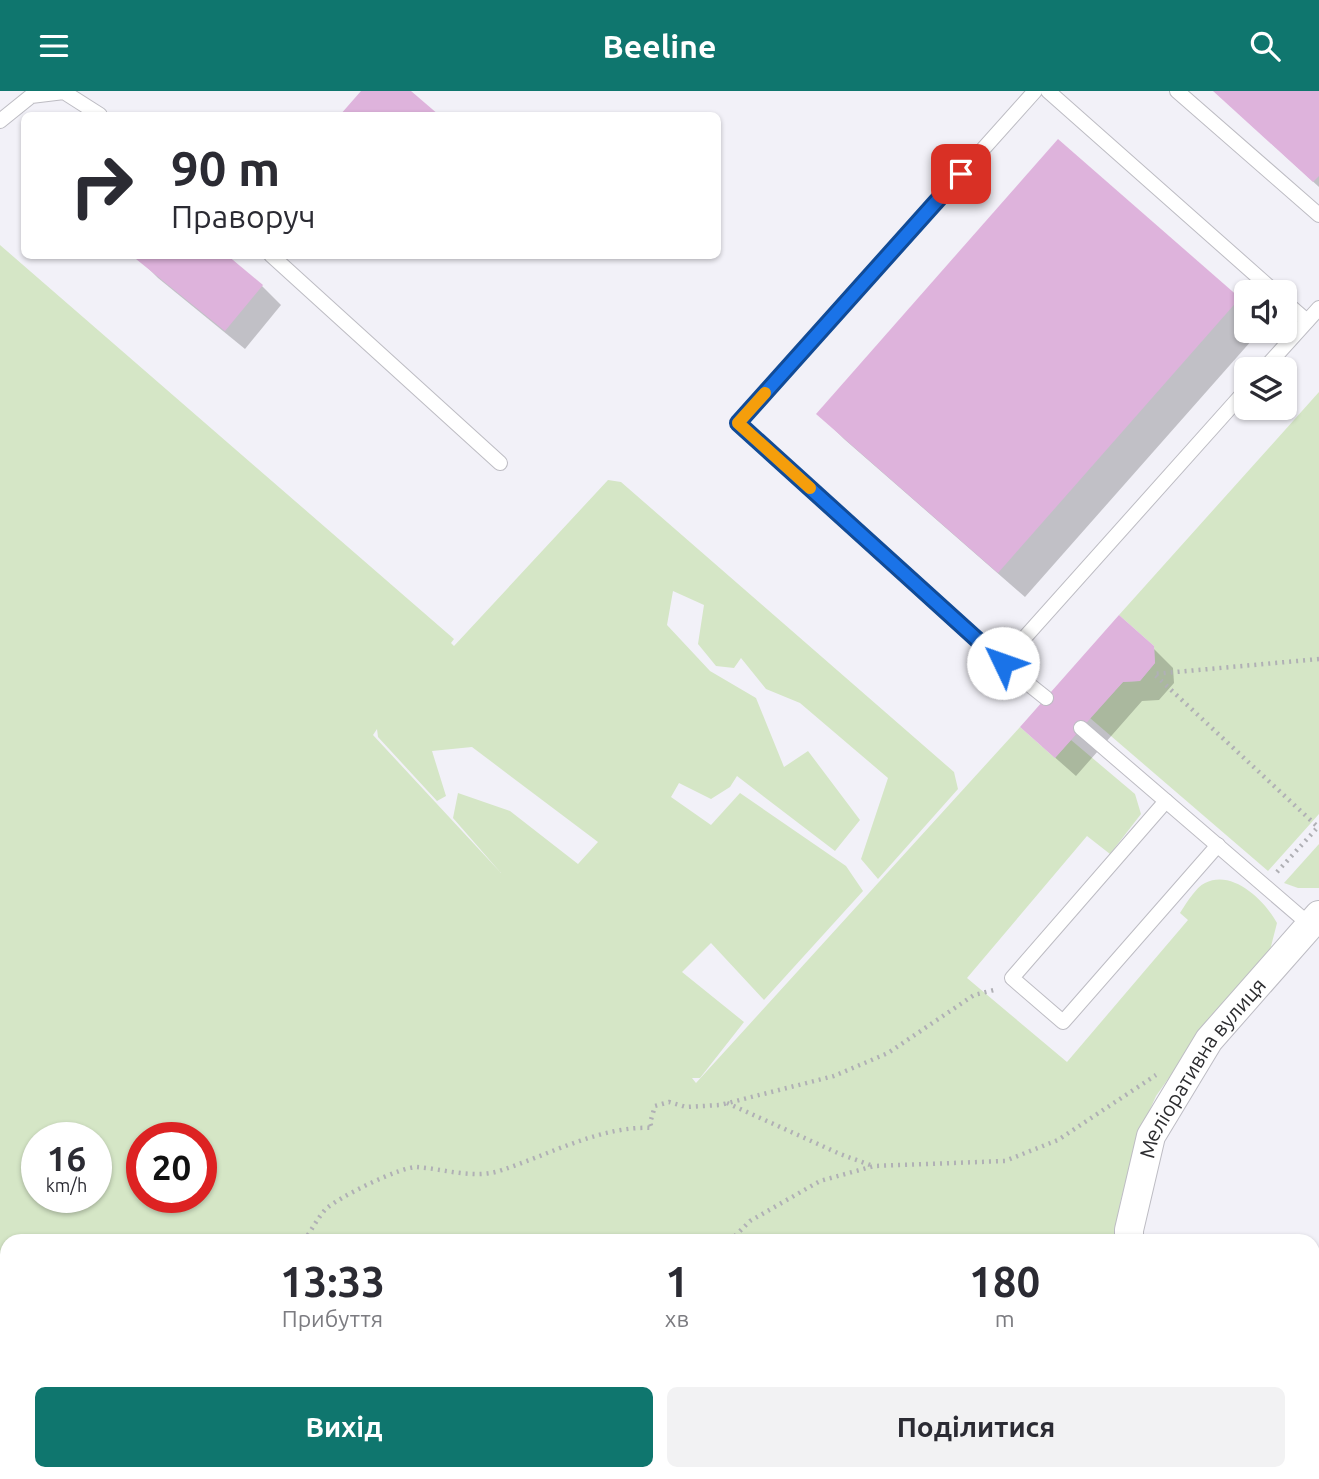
<!DOCTYPE html>
<html lang="uk">
<head>
<meta charset="utf-8">
<style>
  :root { --surface:#fff; --page:#f2f2f3; --text:#2b2b33; --muted:#7c7c81; --accent:#0f766e }
  body { margin:0; font-family:Ubuntu,sans-serif; background:var(--page); color:var(--text); height:100vh; display:flex; flex-direction:column; font-size:26px; white-space:nowrap }
  * { box-sizing:border-box; margin:0 }
  p { font-size:23px; color:var(--muted) }
  .icon { flex:none; width:38px; height:38px; fill:none; stroke:currentColor; stroke-width:2; stroke-linecap:round; stroke-linejoin:round }
  .map { position:relative; flex:1; overflow:hidden }
  .panel { position:absolute; left:0px; top:1143px; width:1320px; height:247px; display:flex; flex-direction:column; background:var(--surface); border-radius:21px 21px 0 0; box-shadow:0 2px 5px #0004 }
  .panel>* { flex:none }
  .banner { position:absolute; left:21px; top:21px; width:700px; height:147px; border-radius:10px; box-shadow:0 2px 5px #0004; background:#fff; color:var(--text); overflow:hidden }
  .controls { position:absolute; left:1234px; top:189px; display:grid; gap:14px }
  .controls a { display:grid; place-items:center; width:63px; height:63px; border-radius:10px; background:var(--surface); box-shadow:0 2px 5px #0004; font-size:35px }
  .speed { position:absolute; left:21px; top:1031px; display:flex; gap:14px; font-size:35px; font-weight:700; text-align:center }
  .speed>* { display:grid; place-content:center; width:91px; height:91px; border-radius:50%; background:var(--surface); box-shadow:0 2px 5px #0004; line-height:1 }
  .speed small { font-size:18px; font-weight:400 }
  .speed .limit { border:10px solid #d22; background:#fff; color:#111 }
  .pin { position:absolute; display:grid; place-items:center; width:60px; height:60px; color:#fff; margin:-30px; border-radius:14px; box-shadow:0 4px 10px #0006 }
  .me { position:absolute; width:77px; margin:-38px; rotate:312deg; stroke-linejoin:round; filter:drop-shadow(0 0 5px #0008) }
  .turn { display:flex; align-items:center; gap:24px; height:147px; padding:0 35px; font-size:32px }
  .turn .icon { width:91px; height:91px; stroke-width:2.5 }
  .turn b { display:block; font-size:49px; line-height:60px }
  .eta { display:flex; justify-content:space-evenly; align-items:center; height:119px; text-align:center }
  .eta b { font-size:42px; font-weight:700; line-height:49px }
  .cta { display:flex; gap:14px; margin-top:auto; padding:14px 35px }
  .cta a { flex:1; height:80px; border-radius:10px; background:var(--accent); color:#fff; font-size:28px; font-weight:700; line-height:80px; text-align:center }
  .cta a+a { background:var(--page); color:var(--text) }
  header { display:flex; justify-content:space-between; align-items:center; height:91px; padding:0 35px; background:var(--accent); color:#fff; font-size:32px; font-weight:700 }
  .map>svg:first-child { display:block }
</style>
</head>
<body>
<header><svg class="icon" aria-label="menu" viewBox="0 0 24 24"><path d="M4 6h16M4 12h16M4 18h16"/></svg>Beeline<svg class="icon" aria-label="search" viewBox="0 0 24 24"><circle cx="10" cy="10" r="6"/><path d="M15 15l6 6"/></svg></header>
<div class="map">
<svg width="1319" height="1388" viewBox="0 0 1319 1388">
  <rect width="100%" height="100%" fill="#f2f1f8"/>
  <g fill="#d5e6c6" fill-rule="evenodd">
    <path d="M0 154 454 548 451 552 454 555 608 389 621 391 954 681 958 698 878 788 861 768 888 687 800 612 766 598 741 567 734 577 716 575 698 553 704 514 673 500 667 534 710 580 756 607 784 676 808 660 860 729 835 760 737 685 730 696 711 708 679 692 671 706 711 734 740 702 846 775 863 800 764 909 711 852 682 881 744 931 700 987H692L696 992 1020 636 1055 667 1071 649 1135 703 1141 723 1110 763 1087 745 967 887 1067 971 1188 829 1180 822C1186 813 1196 796 1205 792 1233 778 1265 810 1277 832L1269 863 1200 943 1156 1005 1138 1045 1120 1112 1117 1150H7V1382L1086 1383 1083 1388H0ZM377 638 378 646 437 710 446 705 432 660 472 656 598 751 578 773 510 720 458 702 453 727 501 782 373 644ZM37 1046H96V1106H37ZM142 1046H201V1106H142Z"/>
    <path d="M1319 301V723L1268 780 1090 627 1123 591 1140 590 1155 572 1154 555 1119 524Z"/>
    <path d="M1319 753V797H1298L1284 792Z"/>
  </g>
  <g fill="#0003">
    <path d="M364 0H408L436 24H342Z"/>
    <path d="M1214 0H1319V96Z"/>
    <path d="M1059 50 1246 216V240H1260L1025 506 844 348 819 323Z"/>
    <path d="M139 168 262 195 281 214 245 258 158 187Z"/>
    <path d="M1153 557 1173 577 1174 592 1159 609 1142 610 1076 685 1042 655Z"/>
  </g>
  <g fill="#deb3dc">
    <path d="M361 0H411L439 24H340Z"/>
    <path d="M1213 0H1319V85L1313 91Z"/>
    <path d="M1058 48 1240 207 998 482 816 323Z"/>
    <path d="M139 164H227L263 194 225 240 136 168Z"/>
    <path d="M1119 524 1154 555 1155 572 1140 590 1123 591 1055 667 1020 636Z"/>
  </g>
  <g fill="none" stroke-linecap="round" stroke-linejoin="round">
    <defs>
      <g id="service">
        <path d="M1048 0 1275 201"/>
        <path d="M1177 0 1319 124"/>
        <path d="M0 30 31 5 64 1 100 24"/>
        <path d="M271 164 500 372"/>
        <path d="M1284 210 1307 230"/>
        <path d="M1264 278 1319 217"/>
        <path d="M1002 572 738 332 1035 0"/>
        <path d="M1046 607 1002 572 1246 299"/>
        <path d="M1081 637 1310 834"/>
        <path d="M1166 710 1012 887 1063 931 1218 754"/>
        <path d="M1094 1388 1098 1382"/>
      </g>
      <g id="minor">
        <path id="s1" d="M1129 1150V1139L1151 1045 1209 949 1319 824"/>
        <path d="M1186 1382 1189 1388"/>
      </g>
    </defs>
    <use href="#service" stroke="#bdbcc3" stroke-width="16"/>
    <use href="#minor" stroke="#bdbcc3" stroke-width="30"/>
    <g stroke="#b0b0b5" stroke-width="4.5" stroke-dasharray="2 5" stroke-linecap="butt">
      <path d="M1319 568 1154 583 1319 737"/>
      <path d="M1277 781 1318 736"/>
      <path d="M727 1012 840 1063 873 1075"/>
      <path d="M304 1150C311 1140 317 1128 325 1119 336 1107 402 1075 417 1076 445 1078 475 1089 502 1079 548 1064 603 1034 652 1037L650 1032 655 1015 669 1011 686 1016 720 1014 834 985 888 962 974 904 998 898"/>
      <path d="M730 1150 750 1130 820 1090 874 1075 1005 1070 1058 1049 1156 984"/>
      <path d="M176 1382 177 1388"/>
      <path d="M520 1388 525 1382"/>
      <path d="M1316 1388 1319 1381"/>
    </g>
    <use href="#service" stroke="#fff" stroke-width="14"/>
    <use href="#minor" stroke="#fff" stroke-width="28"/>
  </g>
  <g fill="none" stroke-linecap="round" stroke-linejoin="round">
    <defs>
      <path id="route" d="M961 83 738 332 1003 572"/>
    </defs>
    <use href="#route" stroke="#114b97" stroke-width="18"/>
    <use href="#route" stroke="#1a73e8" stroke-width="12"/>
    <path stroke="#f59e0b" stroke-width="12" d="M765 302 738 332 810 397"/>
  </g>
  <g text-anchor="middle" dominant-baseline="central" stroke-width="5" stroke-linejoin="round" paint-order="stroke">
    <g font-size="21" fill="#2c2c2f" stroke="#f2f1f8">
      <text stroke="none"><textPath href="#s1" startOffset="192">Меліоративна вулиця</textPath></text>
    </g>
  </g>
</svg>
<div class="controls">
<a><svg class="icon" aria-label="sound" viewBox="0 0 24 24"><path d="M4 9h4l5-4v14l-5-4H4zM17 9q2 3 0 6"/></svg></a>
<a><svg class="icon" aria-label="layers" viewBox="0 0 24 24"><path d="M12 4l9 5-9 5-9-5zM3 14l9 5 9-5"/></svg></a>
</div>
<div class="speed"><div>16<small>km/h</small></div><div class="limit">20</div></div>
<div class="pin" style="left:961px;top:83px;background:#d93025"><svg class="icon" aria-label="arrive" viewBox="0 0 24 24"><path d="M6 21V4h12l-3 4 3 4H6"/></svg></div>
<svg class="me" style="left:1003px;top:572px" viewBox="-20 -20 40 40"><circle r="19" fill="#fff"/><path d="M0-13L10 11 0 6-10 11z" fill="#1a73e8"/></svg>
<div class="banner">
<div class="turn"><svg class="icon" aria-label="right" viewBox="0 0 24 24"><path d="M7 20v-9h11M14 6l5 5-5 5"/></svg><div><b>90 m</b>Праворуч</div></div>
</div>
<section class="panel">
<div class="eta">
<div><b>13:33</b><p>Прибуття</p></div>
<div><b>1</b><p>хв</p></div>
<div><b>180</b><p>m</p></div>
</div>
<div class="cta"><a>Вихід</a><a>Поділитися</a></div>
</section>
</div>
</body>
</html>
